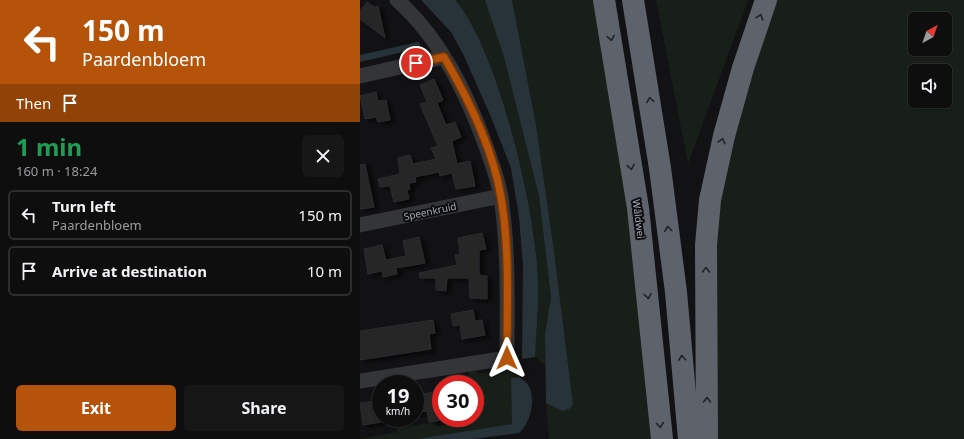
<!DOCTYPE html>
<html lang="en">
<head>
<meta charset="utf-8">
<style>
  :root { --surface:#0e0e0f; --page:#171718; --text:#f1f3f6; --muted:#9b9c9e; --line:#2e2e2f; --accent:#b45309 }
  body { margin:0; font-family:"Noto Sans",sans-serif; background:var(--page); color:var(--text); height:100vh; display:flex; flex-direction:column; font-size:15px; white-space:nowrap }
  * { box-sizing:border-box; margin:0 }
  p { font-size:13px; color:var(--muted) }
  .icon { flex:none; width:22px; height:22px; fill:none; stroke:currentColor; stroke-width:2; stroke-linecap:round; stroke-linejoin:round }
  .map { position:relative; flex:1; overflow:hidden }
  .details { display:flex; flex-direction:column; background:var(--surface); width:360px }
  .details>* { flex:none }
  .hud { background:#b45309; color:#fff; overflow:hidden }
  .needle { width:26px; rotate:40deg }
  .fabs { position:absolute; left:548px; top:12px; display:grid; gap:8px }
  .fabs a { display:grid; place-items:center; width:44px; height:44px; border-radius:6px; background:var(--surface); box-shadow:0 1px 3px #0004,0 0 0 1px var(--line); font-size:20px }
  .speed { position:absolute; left:12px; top:375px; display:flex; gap:8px; font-size:20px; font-weight:700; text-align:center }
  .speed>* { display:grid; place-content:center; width:52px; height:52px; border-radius:50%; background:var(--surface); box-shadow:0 1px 3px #0004,0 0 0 1px var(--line); line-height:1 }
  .speed small { font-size:10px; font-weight:400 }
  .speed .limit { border:6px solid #d22; background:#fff; color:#111 }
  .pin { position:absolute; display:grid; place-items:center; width:34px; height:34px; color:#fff; margin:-17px; border:2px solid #fff; border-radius:50%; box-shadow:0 1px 4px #0007 }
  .me { position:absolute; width:44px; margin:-22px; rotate:0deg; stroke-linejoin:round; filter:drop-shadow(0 0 3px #0008) }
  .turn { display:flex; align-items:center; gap:14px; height:84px; padding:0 16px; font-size:18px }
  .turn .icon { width:52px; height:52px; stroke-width:2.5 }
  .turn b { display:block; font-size:28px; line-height:34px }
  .then { display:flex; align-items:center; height:38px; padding:0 16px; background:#0003; gap:8px; font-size:15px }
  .round { display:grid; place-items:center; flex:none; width:42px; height:42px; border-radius:6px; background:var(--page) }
  .head { display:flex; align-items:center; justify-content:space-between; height:68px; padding:0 16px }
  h1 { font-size:24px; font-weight:700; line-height:30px; color:#1e9e55 }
  .primary-button { display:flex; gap:8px; margin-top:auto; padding:8px 16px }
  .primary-button a { flex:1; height:46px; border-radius:6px; background:var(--accent); color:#fff; font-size:16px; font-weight:700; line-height:46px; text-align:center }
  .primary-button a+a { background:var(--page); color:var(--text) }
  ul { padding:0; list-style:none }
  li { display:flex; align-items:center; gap:12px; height:50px; margin:0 8px 6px; padding:0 8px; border:2px solid var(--line); border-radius:6px }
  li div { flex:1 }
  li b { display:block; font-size:15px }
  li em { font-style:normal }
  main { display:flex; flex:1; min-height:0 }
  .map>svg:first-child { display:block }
</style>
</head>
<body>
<main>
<section class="details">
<div class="hud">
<div class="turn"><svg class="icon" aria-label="left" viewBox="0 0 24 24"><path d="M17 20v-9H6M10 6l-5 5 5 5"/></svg><div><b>150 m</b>Paardenbloem</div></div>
<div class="then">Then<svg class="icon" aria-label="arrive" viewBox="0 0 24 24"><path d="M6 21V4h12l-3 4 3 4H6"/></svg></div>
</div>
<div class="head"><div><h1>1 min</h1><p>160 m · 18:24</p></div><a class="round"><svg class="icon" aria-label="close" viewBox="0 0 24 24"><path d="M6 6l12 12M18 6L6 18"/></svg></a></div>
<ul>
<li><svg class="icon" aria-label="left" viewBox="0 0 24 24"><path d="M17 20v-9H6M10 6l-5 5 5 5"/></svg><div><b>Turn left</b><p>Paardenbloem</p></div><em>150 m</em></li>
<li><svg class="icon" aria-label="arrive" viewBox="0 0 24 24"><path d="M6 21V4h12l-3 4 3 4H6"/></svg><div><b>Arrive at destination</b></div><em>10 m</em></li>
</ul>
<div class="primary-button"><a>Exit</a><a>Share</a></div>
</section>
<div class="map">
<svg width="604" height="439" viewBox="0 0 604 439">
  <defs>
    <filter id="shadow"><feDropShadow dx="4.5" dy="2.5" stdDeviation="2" flood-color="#0009"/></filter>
  </defs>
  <rect width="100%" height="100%" fill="#121214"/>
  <g fill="#181f18" fill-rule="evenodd">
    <path d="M95 0H125L128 4 144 57 179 196 191 298 185 333V365L175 357C176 332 179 307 178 282 177 216 138 48 95 0Z"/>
    <path d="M152 0H234L268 198 294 439H189L186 403 202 411 213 405 176 125Z"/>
    <path d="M296 0H388L328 164Z"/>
    <path d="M414 0H604V439H358L354 211ZM555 19H585V49H555ZM555 71H585V101H555Z"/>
    <path d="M149 364 156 368 159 377 151 379 153 421 151 424 57 439H0L37 432V428L76 422 77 426 115 420V384H110L108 370 116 368 117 374 141 370V365Z"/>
  </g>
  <g fill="#273338">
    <path d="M61 0H95C138 48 177 216 178 282 179 307 176 332 175 357L162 359 163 265 159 217 151 168 131 117 104 56 91 32Z"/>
    <path d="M125 0H152L176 125 194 252 213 405 209 409 202 411 186 403 185 333 191 298 179 196 144 57Z"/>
    <path d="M58 42 60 43V48L0 62V55Z"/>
    <path d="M159 377C162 379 165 381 167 383 177 396 171 423 159 433L113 439H57L152 424 151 378Z"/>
  </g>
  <g fill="#252528" stroke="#2c2c30" filter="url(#shadow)">
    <path d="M7 2 14 7 18 6 25 38 0 19V11Z"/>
    <path d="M74 79 83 100 77 103 86 125 95 122 101 137 92 141 97 164 110 161 115 186 96 189 92 173 80 176 79 172 55 177 56 182 49 183 50 189 47 190 49 199 34 202 30 186 20 187 18 179 40 174 38 158 50 155 53 164 76 159 71 148 78 146 60 104 67 102 60 85Z"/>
    <path d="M16 92 18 101 26 100 30 120 18 122 16 117 5 119 0 96Z"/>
    <path d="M5 164 14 207 0 209V165Z"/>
    <path d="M122 233 126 249 119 250V275L127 276V299L110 298 109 278H87L86 291 76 290V278H60L59 273 97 265 95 255 100 254 98 238Z"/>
    <path d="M59 237 65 263 36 268 37 274 23 277 22 271 8 274 4 249 22 245 26 260 46 256 43 241Z"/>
    <path d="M113 310 115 321 122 320 125 335 102 339 100 325 93 326 91 314Z"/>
    <path d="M73 320 75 333 69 334 71 349 0 360V331Z"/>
    <path d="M81 391V420L69 422 67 411 55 413V395Z"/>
    <path d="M21 400V422L3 425 0 403Z"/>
  </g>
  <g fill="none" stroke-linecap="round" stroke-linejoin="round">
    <g stroke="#333539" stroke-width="15">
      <path d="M0 76 84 57"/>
      <path d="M0 225 141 196"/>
      <path d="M0 381 147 358C147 305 149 251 141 198 139 182 133 167 128 152 108 96 82 40 37 0"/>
    </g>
    <g stroke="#5e636b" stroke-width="22">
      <path d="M244 0 278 208 302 439"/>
      <path d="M273 0 300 168 316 292 329 439"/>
      <path d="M347 439 346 245 350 200 364 136 383 68 406 0"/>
    </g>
  </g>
  <defs><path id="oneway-chevron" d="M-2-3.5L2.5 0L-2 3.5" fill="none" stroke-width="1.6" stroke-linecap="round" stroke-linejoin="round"/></defs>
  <g stroke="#212226">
    <use href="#oneway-chevron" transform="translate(400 17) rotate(-71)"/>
    <use href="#oneway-chevron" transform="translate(251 38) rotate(80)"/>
    <use href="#oneway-chevron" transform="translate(290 100) rotate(-99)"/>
    <use href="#oneway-chevron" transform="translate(362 141) rotate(-76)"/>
    <use href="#oneway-chevron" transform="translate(271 167) rotate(81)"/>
    <use href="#oneway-chevron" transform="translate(308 229) rotate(-97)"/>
    <use href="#oneway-chevron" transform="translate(346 270) rotate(-90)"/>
    <use href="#oneway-chevron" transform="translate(288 296) rotate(83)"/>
    <use href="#oneway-chevron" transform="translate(322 358) rotate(-95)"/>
    <use href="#oneway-chevron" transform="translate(347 400) rotate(-90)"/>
    <use href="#oneway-chevron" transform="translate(300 425) rotate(85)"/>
  </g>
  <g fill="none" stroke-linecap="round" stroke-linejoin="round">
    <defs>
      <path id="route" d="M56 63 84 57C108 98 133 149 141 197 150 250 147 305 147 358"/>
    </defs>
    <use href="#route" stroke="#753606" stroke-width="10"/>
    <use href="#route" stroke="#b45309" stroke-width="7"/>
  </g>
  <g text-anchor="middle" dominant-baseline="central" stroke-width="4" stroke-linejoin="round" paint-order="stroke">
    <g font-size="10" fill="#a2aab6" stroke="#0d0d0f">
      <text transform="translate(70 211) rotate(-12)">Speenkruid</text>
      <text transform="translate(279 219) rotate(83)">Wâldwei</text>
    </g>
  </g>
</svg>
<div class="fabs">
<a><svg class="needle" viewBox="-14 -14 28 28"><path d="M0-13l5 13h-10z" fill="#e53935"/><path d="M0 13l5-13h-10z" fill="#9b9c9e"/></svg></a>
<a><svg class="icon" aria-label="sound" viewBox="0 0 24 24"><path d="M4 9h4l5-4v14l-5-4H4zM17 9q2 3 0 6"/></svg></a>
</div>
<div class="speed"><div>19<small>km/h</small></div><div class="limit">30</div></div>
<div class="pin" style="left:56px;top:63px;background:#d93025"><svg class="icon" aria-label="arrive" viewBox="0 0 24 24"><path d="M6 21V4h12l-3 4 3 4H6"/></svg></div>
<svg class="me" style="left:147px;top:358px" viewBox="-20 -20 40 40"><path d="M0-17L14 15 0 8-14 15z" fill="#b45309" stroke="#fff" stroke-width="4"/></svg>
</div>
</main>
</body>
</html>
